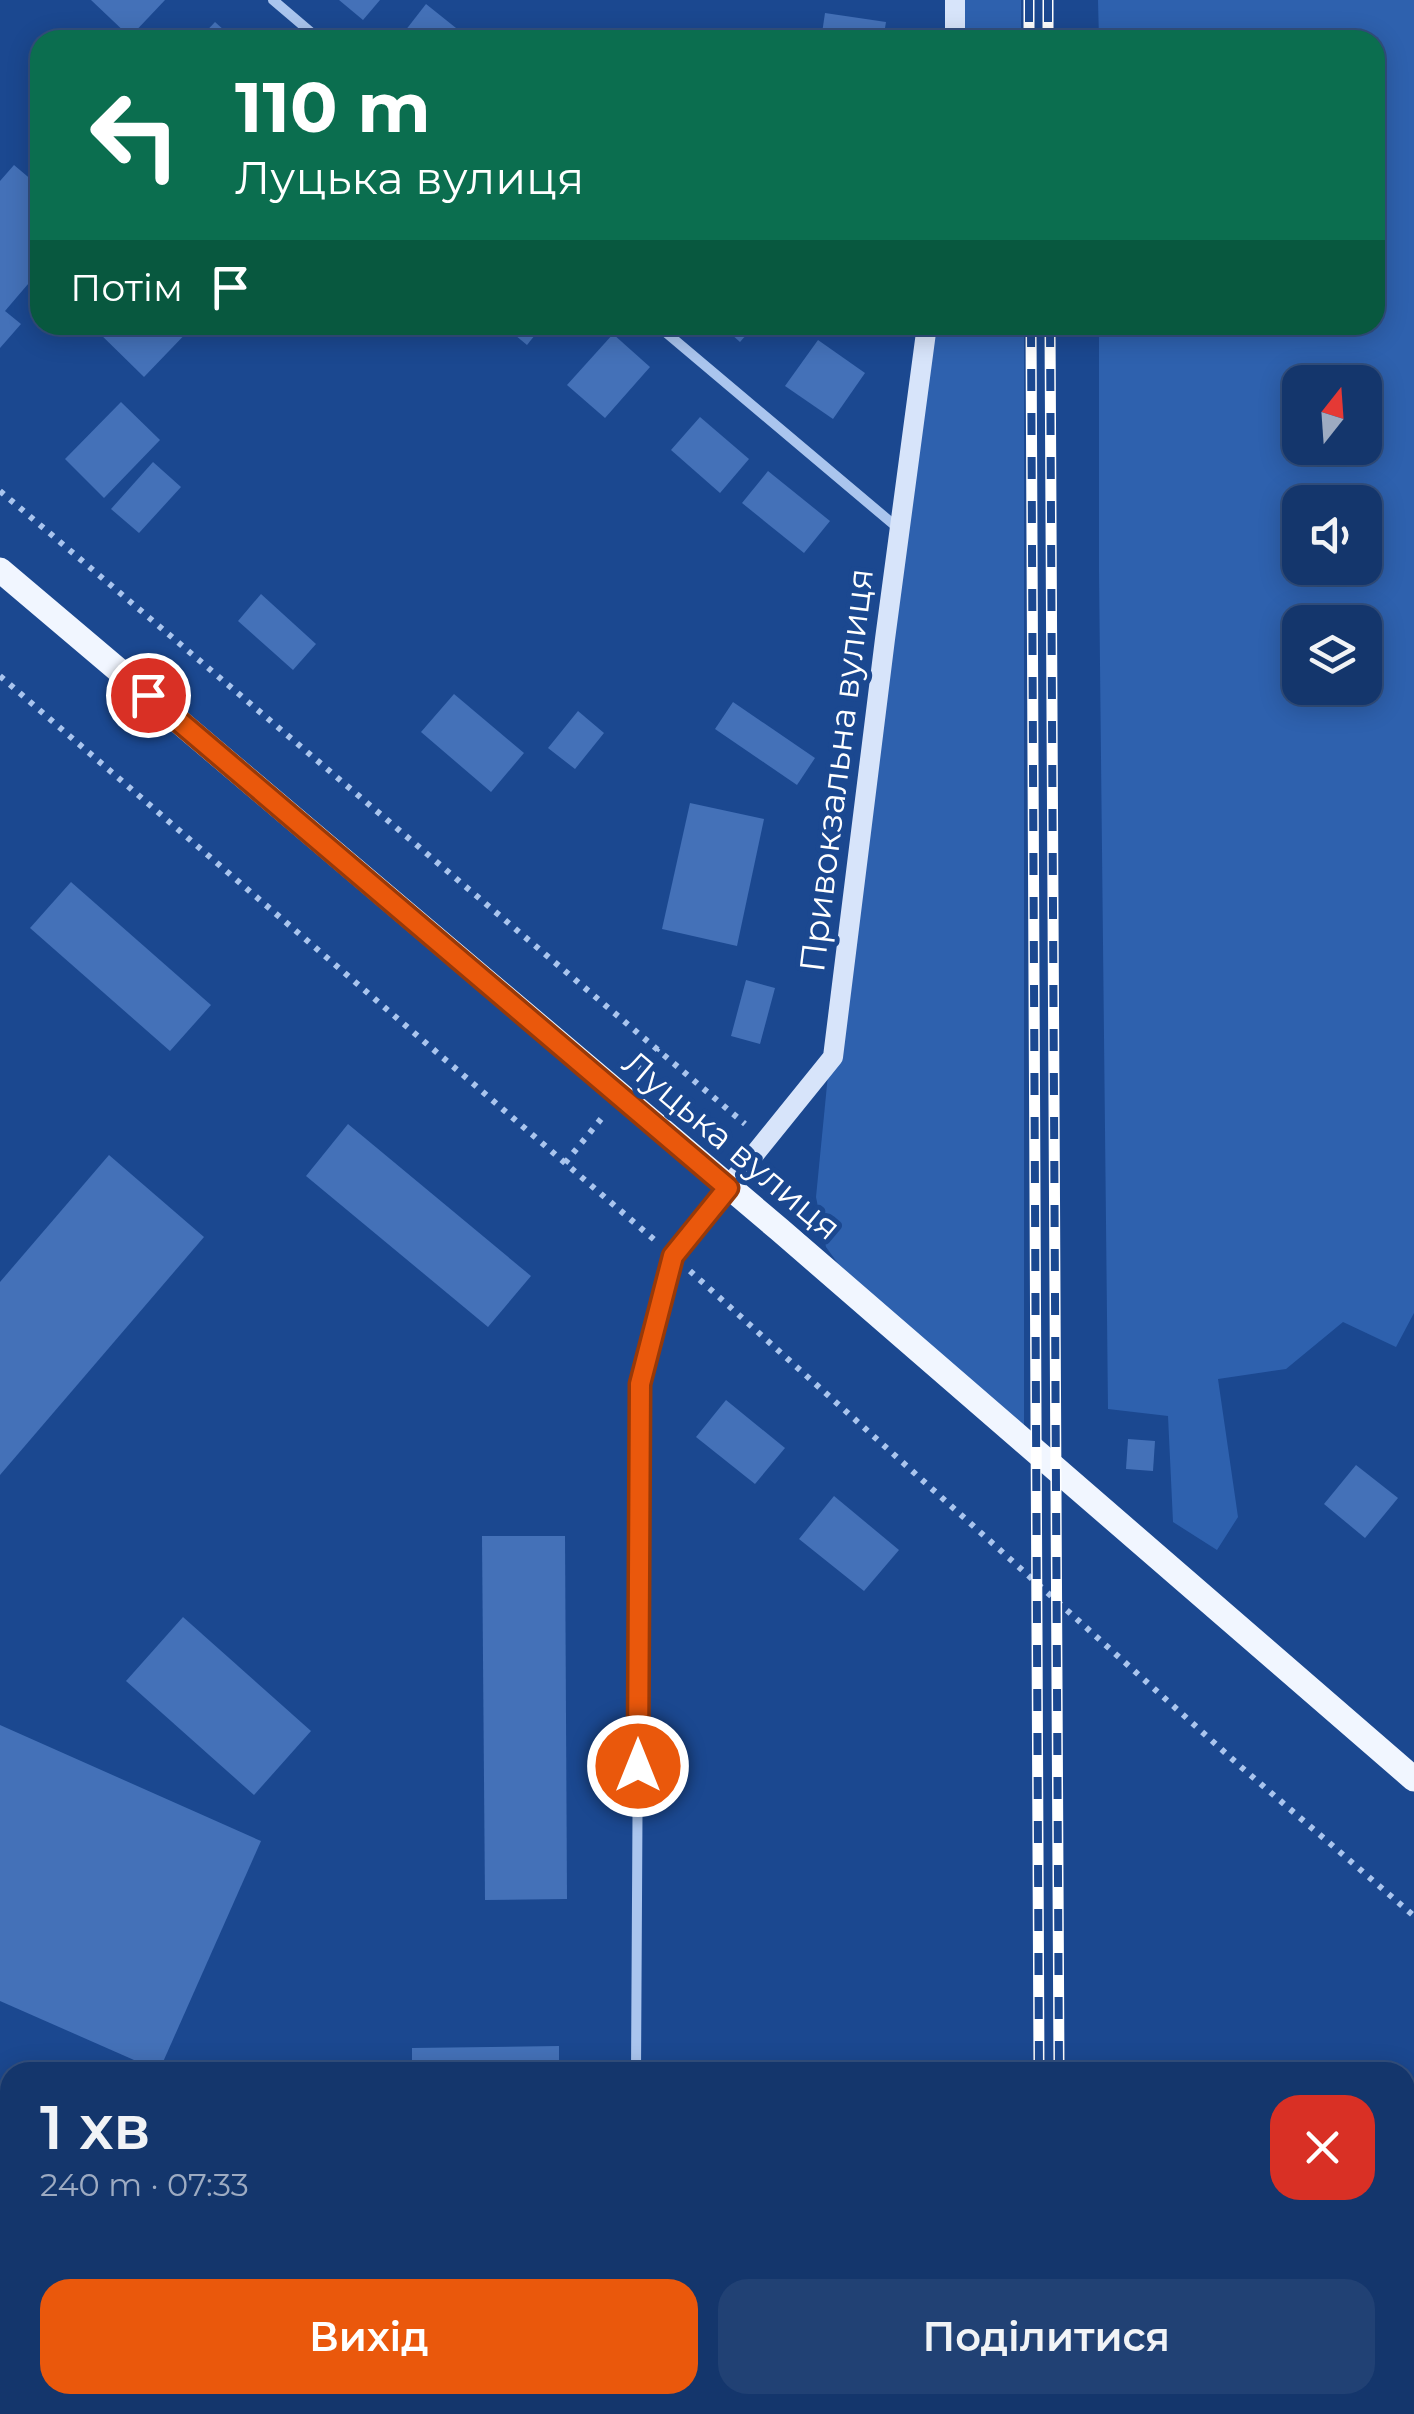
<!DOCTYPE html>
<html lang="uk">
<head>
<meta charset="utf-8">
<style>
  :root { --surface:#14366c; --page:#214174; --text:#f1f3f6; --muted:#9dabc2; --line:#33507f; --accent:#ea580c }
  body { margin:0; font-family:Montserrat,sans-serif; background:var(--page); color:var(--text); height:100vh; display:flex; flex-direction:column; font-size:38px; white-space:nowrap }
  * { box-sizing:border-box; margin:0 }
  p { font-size:32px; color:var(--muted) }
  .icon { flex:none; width:55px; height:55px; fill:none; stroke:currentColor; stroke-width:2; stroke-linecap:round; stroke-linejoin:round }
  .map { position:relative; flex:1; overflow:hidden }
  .drawer { position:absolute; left:0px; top:2062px; width:1415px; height:352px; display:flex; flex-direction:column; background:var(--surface); border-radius:30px 30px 0 0; box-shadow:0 5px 25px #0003,0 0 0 2px var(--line) }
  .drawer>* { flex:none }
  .banner { position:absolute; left:30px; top:30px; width:1355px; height:305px; border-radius:30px; box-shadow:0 5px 25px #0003,0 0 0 2px var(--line); background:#0b6e4f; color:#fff; overflow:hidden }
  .needle { width:65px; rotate:17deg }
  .controls { position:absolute; left:1282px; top:365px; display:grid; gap:20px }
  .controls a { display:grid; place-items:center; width:100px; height:100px; border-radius:20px; background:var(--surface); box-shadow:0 5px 25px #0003,0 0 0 2px var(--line); font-size:50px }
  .pin { position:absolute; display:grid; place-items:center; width:85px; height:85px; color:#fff; margin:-42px; border:5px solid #fff; border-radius:50%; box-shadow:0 2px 10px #0007 }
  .me { position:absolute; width:110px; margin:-55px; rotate:0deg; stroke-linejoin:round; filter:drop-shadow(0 0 8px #0008) }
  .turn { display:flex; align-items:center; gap:35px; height:210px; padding:0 40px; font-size:45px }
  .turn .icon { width:130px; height:130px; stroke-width:2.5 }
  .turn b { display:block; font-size:70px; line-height:85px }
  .then { display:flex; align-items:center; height:95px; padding:0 40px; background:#0003; gap:20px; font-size:38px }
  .round { display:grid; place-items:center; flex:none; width:105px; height:105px; border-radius:30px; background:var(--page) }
  .head { display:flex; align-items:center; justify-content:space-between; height:170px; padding:0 40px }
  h1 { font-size:60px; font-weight:600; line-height:75px }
  .action { display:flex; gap:20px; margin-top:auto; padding:20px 40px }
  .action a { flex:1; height:115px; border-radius:30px; background:var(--accent); color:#fff; font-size:40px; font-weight:600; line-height:115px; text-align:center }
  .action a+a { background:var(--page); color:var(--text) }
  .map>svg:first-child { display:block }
</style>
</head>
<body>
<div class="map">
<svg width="1414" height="2414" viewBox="0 0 1414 2414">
  <rect width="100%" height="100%" fill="#1b4890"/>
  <g fill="#2e61ae" fill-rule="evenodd">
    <path d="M958 0H1021V40H957Z"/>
    <path d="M1098 0H1414V1313L1396 1347 1343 1322 1286 1369 1218 1379 1238 1517 1217 1550 1173 1522 1168 1416 1108 1409 1099 572V325H1375V40H1099ZM1300 382H1365V448H1300ZM1365 502V568H1300V502ZM1300 622H1365V688H1300Z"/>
    <path d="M921 325H1024V1431L852 1283 826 1247 816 1197 832 1034Z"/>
  </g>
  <path fill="#36578c" stroke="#9dbff0" stroke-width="2.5" d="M929 2405H1010L1008 2414H930Z"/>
  <g fill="#4471b8">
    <path d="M91 0H165L130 37Z"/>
    <path d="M339 0H380L363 20Z"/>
    <path d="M426 4 471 40H398Z"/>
    <path d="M825 13 886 22 883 40H821Z"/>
    <path d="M215 22 235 40H198Z"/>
    <path d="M14 165 40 187V270L5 311 21 324 0 348V181Z"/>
    <path d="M91 325H194L144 377Z"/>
    <path d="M503 325H543L527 345Z"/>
    <path d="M721 325H755L740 342Z"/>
    <path d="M613 334 650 367 605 418 567 385Z"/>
    <path d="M818 340 865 373 833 419 785 386Z"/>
    <path d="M121 402 160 440 104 498 65 459Z"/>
    <path d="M700 417 749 459 720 493 671 450Z"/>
    <path d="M153 462 181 487 139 533 111 509Z"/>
    <path d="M768 471 830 521 804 553 742 503Z"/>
    <path d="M261 594 316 644 293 670 238 621Z"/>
    <path d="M454 694 524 753 491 792 421 732Z"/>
    <path d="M733 702 815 758 797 785 715 729Z"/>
    <path d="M578 711 604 733 575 769 548 748Z"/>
    <path d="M690 803 764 819 737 946 662 929Z"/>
    <path d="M71 882 211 1005 170 1051 30 928Z"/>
    <path d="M746 980 775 988 760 1044 731 1036Z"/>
    <path d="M348 1124 531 1276 488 1327 306 1176Z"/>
    <path d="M109 1155 204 1237 0 1475V1282Z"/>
    <path d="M726 1400 785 1448 755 1484 696 1437Z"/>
    <path d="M1128 1439 1155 1441 1153 1471 1126 1469Z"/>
    <path d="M1356 1465 1398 1498 1365 1538 1324 1504Z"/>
    <path d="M834 1496 899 1550 864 1591 799 1539Z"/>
    <path d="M482 1536H565L567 1899 485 1900Z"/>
    <path d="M183 1617 311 1731 254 1795 126 1681Z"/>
    <path d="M0 1725 261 1841 159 2071 0 2001Z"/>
    <path d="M559 2046V2072H412V2048Z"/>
    <path d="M10 2134V2191H0V2135Z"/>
    <path d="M416 2405H562L563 2414H416Z"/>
    <rect x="814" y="2405" width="74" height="9"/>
  </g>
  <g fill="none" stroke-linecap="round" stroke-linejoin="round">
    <g stroke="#aac5ee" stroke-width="6" stroke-dasharray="5 8" stroke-linecap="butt">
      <path d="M0 491 745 1124"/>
      <path d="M0 676 658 1243"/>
      <path d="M640 1071 658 1048"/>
      <path d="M565 1163 601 1119"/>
      <path d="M690 1271 1240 1766 1414 1916"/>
    </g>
    <g stroke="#aac5ee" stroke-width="10">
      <path d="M273 0 320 40"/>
      <path d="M657 325 899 529"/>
      <path d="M636 2072 640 1383 673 1256 728 1187"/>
      <path d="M633 2414V2405"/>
    </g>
    <g stroke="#d7e4fa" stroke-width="20">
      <path d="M955 40V0"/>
      <path d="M728 1187 833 1057 885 639 927 325"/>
    </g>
    <path stroke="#f1f6ff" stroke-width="25" d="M0 570 780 1230 1414 1779"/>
    <defs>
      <g id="rail">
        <path d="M1029 0V40"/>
        <path d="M1048 0V40"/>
        <path d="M1031 325 1039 2072"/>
        <path d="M1050 325 1059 2072"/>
        <path d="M1040 2405V2414"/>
        <path d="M1061 2405V2414"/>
      </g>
    </defs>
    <use href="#rail" stroke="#fff" stroke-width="11"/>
    <use href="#rail" stroke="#1b4890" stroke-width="8" stroke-dasharray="22" stroke-linecap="butt"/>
  </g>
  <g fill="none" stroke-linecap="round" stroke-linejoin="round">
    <defs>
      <path id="route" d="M148 695 728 1188 673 1256 640 1384 638 1766"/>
    </defs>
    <use href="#route" stroke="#983908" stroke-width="25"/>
    <use href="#route" stroke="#ea580c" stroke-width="18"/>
  </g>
  <g text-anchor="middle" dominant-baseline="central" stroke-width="10" stroke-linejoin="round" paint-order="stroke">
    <g font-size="35" fill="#fff" stroke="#1b4890">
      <text transform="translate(836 770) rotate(-83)">Привокзальна вулиця</text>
      <text transform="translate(732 1145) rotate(40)">Луцька вулиця</text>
    </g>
  </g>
</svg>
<div class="controls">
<a><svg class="needle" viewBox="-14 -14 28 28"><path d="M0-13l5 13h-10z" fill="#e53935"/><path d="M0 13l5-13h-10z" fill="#9dabc2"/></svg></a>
<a><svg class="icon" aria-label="sound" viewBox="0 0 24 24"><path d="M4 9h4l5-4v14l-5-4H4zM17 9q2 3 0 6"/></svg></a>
<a><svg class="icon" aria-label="layers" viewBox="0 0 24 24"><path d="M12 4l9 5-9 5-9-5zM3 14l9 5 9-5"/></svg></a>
</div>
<div class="pin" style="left:148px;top:695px;background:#d93025"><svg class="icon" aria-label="arrive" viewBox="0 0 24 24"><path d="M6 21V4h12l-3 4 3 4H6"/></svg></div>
<svg class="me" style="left:638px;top:1766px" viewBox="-20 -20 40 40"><circle r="17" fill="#ea580c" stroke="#fff" stroke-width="3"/><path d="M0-11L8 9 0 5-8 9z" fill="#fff"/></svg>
<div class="banner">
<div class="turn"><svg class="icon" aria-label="left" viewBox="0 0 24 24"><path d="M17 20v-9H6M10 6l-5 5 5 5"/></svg><div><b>110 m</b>Луцька вулиця</div></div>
<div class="then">Потім<svg class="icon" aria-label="arrive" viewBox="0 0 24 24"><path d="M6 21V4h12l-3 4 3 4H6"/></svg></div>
</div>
<section class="drawer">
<div class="head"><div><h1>1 хв</h1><p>240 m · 07:33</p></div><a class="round" style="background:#d93025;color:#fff"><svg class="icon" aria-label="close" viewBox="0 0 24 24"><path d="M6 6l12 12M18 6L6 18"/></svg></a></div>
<div class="action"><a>Вихід</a><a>Поділитися</a></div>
</section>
</div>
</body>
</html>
